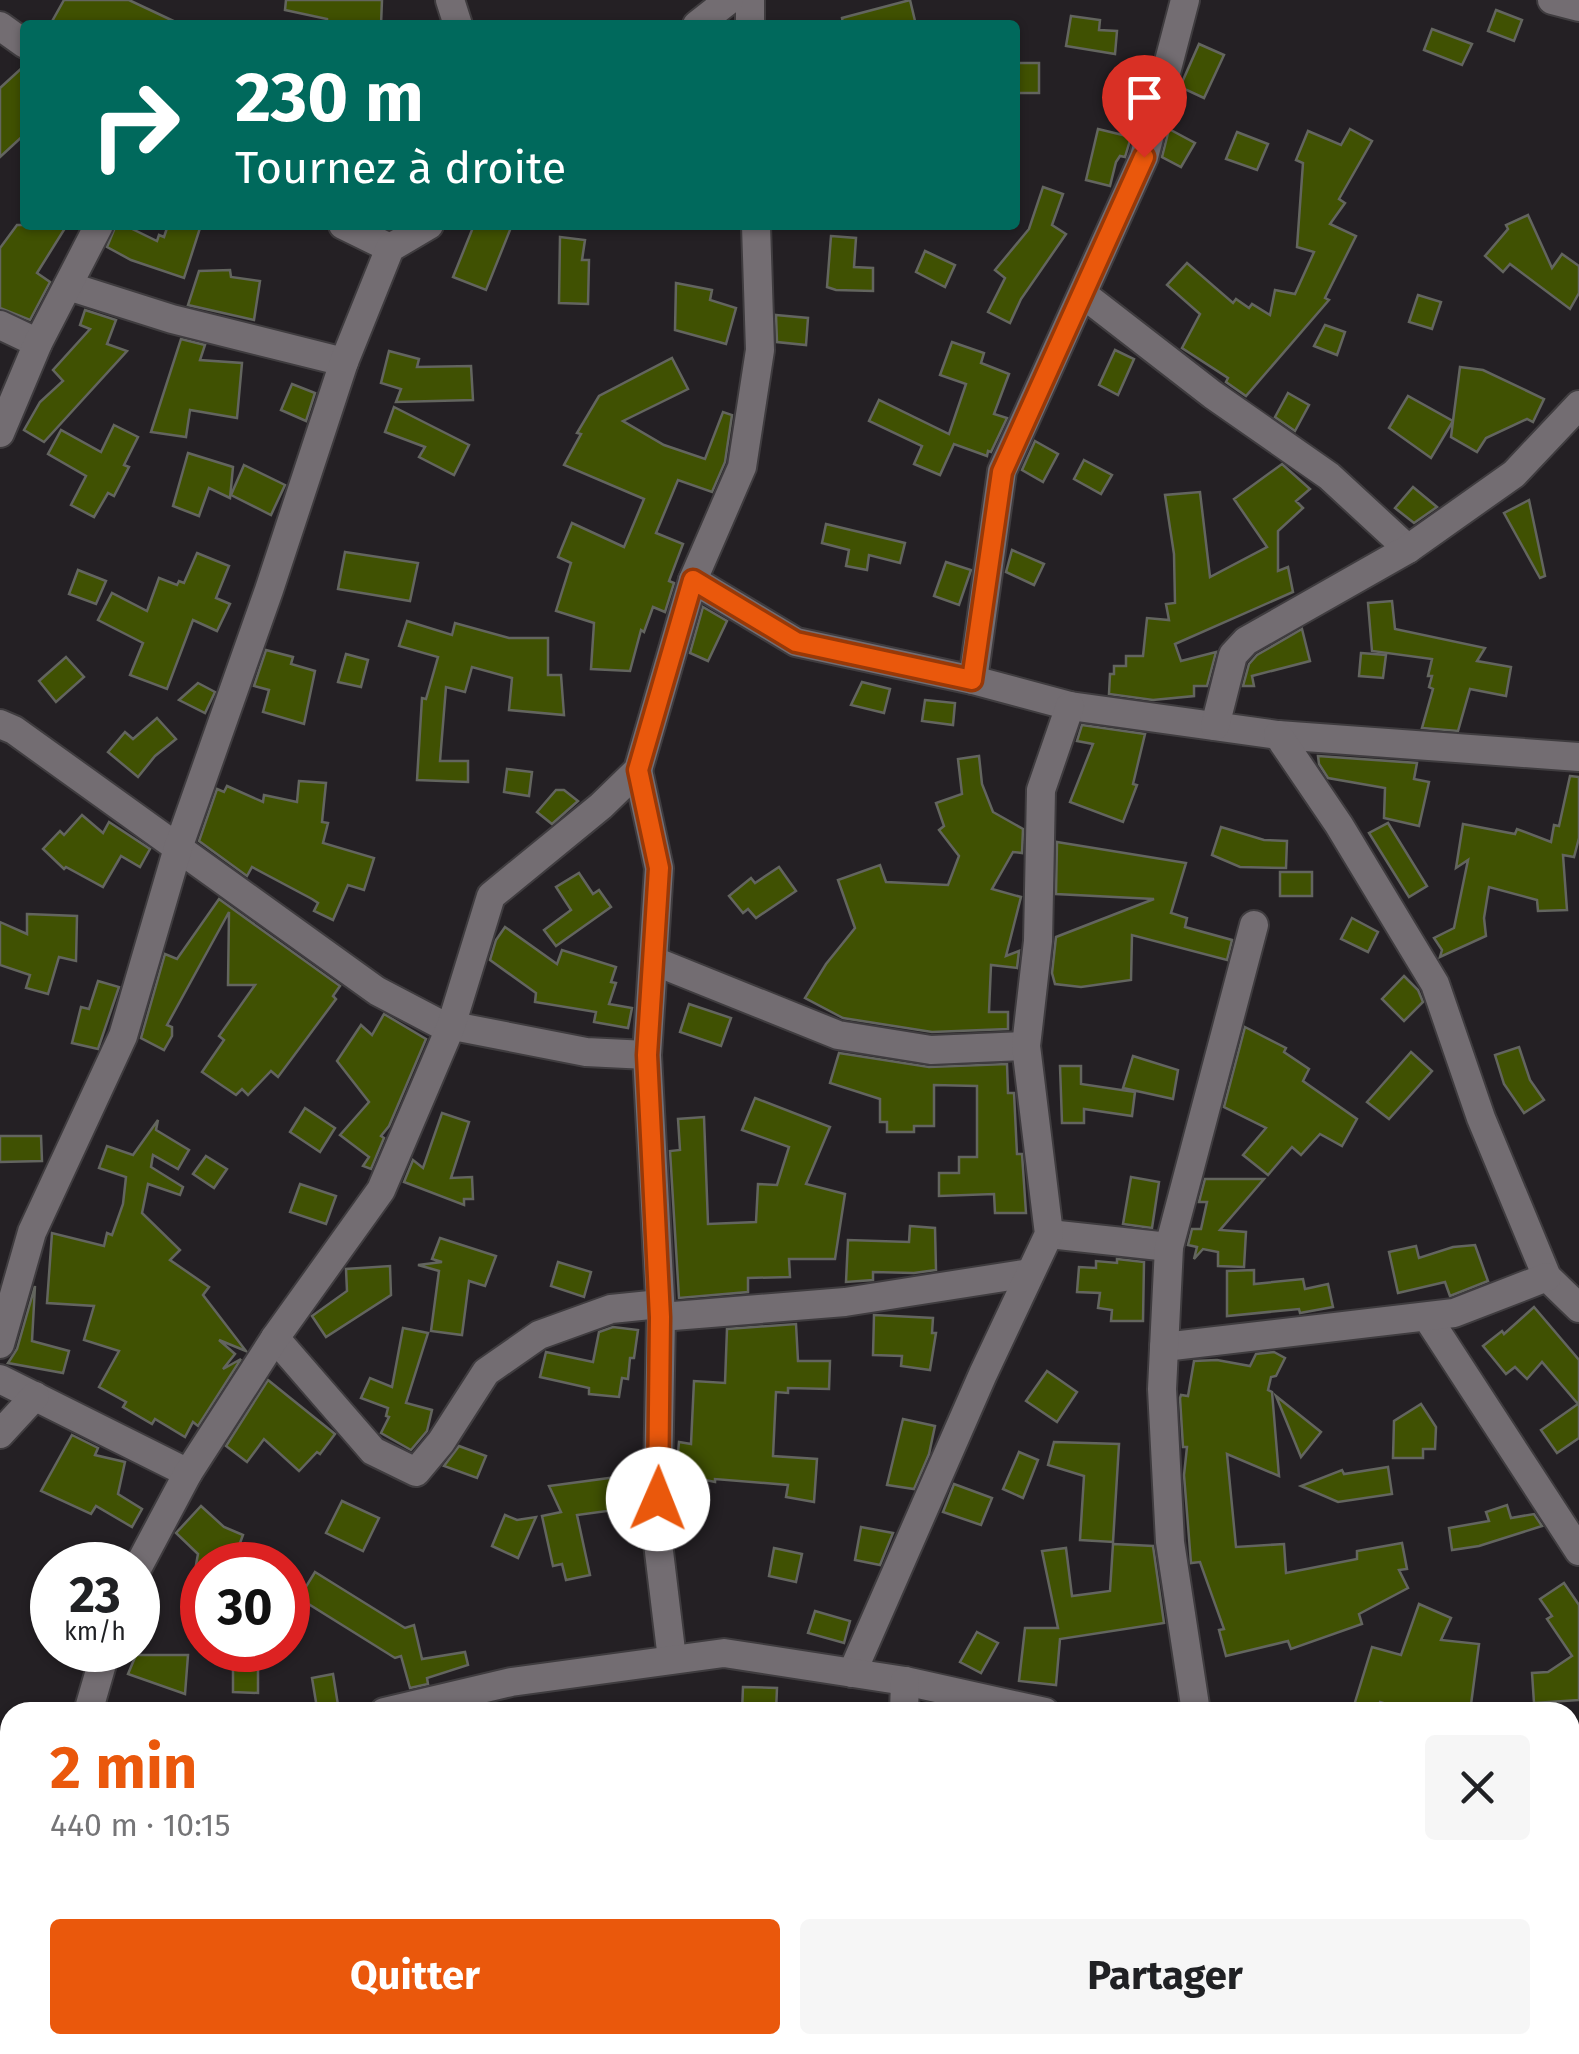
<!DOCTYPE html>
<html lang="fr">
<head>
<meta charset="utf-8">
<style>
  :root { --surface:#fff; --page:#f6f6f6; --text:#202124; --muted:#757577; --accent:#ea580c }
  body { margin:0; font-family:"Fira Sans",sans-serif; background:var(--page); color:var(--text); height:100vh; display:flex; flex-direction:column; font-size:38px; white-space:nowrap }
  * { box-sizing:border-box; margin:0 }
  p { font-size:32px; color:var(--muted) }
  .icon { flex:none; width:55px; height:55px; fill:none; stroke:currentColor; stroke-width:2; stroke-linecap:round; stroke-linejoin:round }
  .map { position:relative; flex:1; overflow:hidden }
  .drawer { position:absolute; left:0px; top:1702px; width:1580px; height:352px; display:flex; flex-direction:column; background:var(--surface); border-radius:30px 30px 0 0; box-shadow:0 2px 8px #0004 }
  .drawer>* { flex:none }
  .guide { position:absolute; left:20px; top:20px; width:1000px; height:210px; border-radius:10px; box-shadow:0 2px 8px #0004; background:#00695c; color:#fff; overflow:hidden }
  .speed { position:absolute; left:30px; top:1542px; display:flex; gap:20px; font-size:50px; font-weight:700; text-align:center }
  .speed>* { display:grid; place-content:center; width:130px; height:130px; border-radius:50%; background:var(--surface); box-shadow:0 2px 8px #0004; line-height:1 }
  .speed small { font-size:25px; font-weight:400 }
  .speed .limit { border:15px solid #d22; background:#fff; color:#111 }
  .pin { position:absolute; display:grid; place-items:center; width:85px; height:85px; color:#fff; margin:-102px -42px; border-radius:50% 50% 50% 0; rotate:-45deg; box-shadow:0 0 10px #0007 }
  .pin .icon { rotate:45deg }
  .me { position:absolute; width:110px; margin:-55px; rotate:1deg; stroke-linejoin:round; filter:drop-shadow(0 0 8px #0008) }
  .turn { display:flex; align-items:center; gap:35px; height:210px; padding:0 50px; font-size:45px }
  .turn .icon { width:130px; height:130px; stroke-width:2.5 }
  .turn b { display:block; font-size:70px; line-height:85px }
  .round { display:grid; place-items:center; flex:none; width:105px; height:105px; border-radius:10px; background:var(--page) }
  .head { display:flex; align-items:center; justify-content:space-between; height:170px; padding:0 50px }
  h1 { font-size:60px; font-weight:700; line-height:75px; color:var(--accent) }
  .primary-button { display:flex; gap:20px; margin-top:auto; padding:20px 50px }
  .primary-button a { flex:1; height:115px; border-radius:10px; background:var(--accent); color:#fff; font-size:40px; font-weight:700; line-height:115px; text-align:center }
  .primary-button a+a { background:var(--page); color:var(--text) }
  .map>svg:first-child { display:block }
</style>
</head>
<body>
<div class="map">
<svg width="1579" height="2054" viewBox="0 0 1579 2054">
  <rect width="100%" height="100%" fill="#242024"/>
  <g fill="#405102" stroke="#63655f" stroke-width="2.5">
    <path d="M64 0H129L182 25H50Z"/>
    <path d="M286 0H382L381 25H327V19L285 10Z"/>
    <path d="M910 0 916 25H843L842 18Z"/>
    <path d="M1496 10 1522 20 1514 41 1488 31Z"/>
    <path d="M1071 16 1100 20 1099 30 1117 31 1115 54 1066 46Z"/>
    <path d="M1432 29 1472 44 1462 65 1424 50Z"/>
    <path d="M1199 44 1224 55 1204 98 1180 87Z"/>
    <rect x="1015" y="63" width="24" height="30"/>
    <path d="M25 65V134L0 157V88Z"/>
    <path d="M1098 129 1131 137 1125 157 1120 156 1116 162 1110 186 1086 180Z"/>
    <path d="M1169 129 1195 143 1181 167 1162 157Z"/>
    <path d="M1350 129 1372 141 1339 199 1345 203 1330 224 1356 236 1325 298 1329 300 1246 396 1226 382 1228 378 1182 348 1200 314 1167 285 1187 263 1233 303 1236 299 1249 308 1252 304 1270 315 1275 290 1295 294 1314 252 1297 247 1303 163 1296 160 1308 131 1341 145Z"/>
    <path d="M1237 132 1268 144 1257 170 1226 159Z"/>
    <path d="M1043 187 1063 194 1052 225 1066 234 1021 299 1010 323 988 312 1005 278 995 270 1029 229Z"/>
    <path d="M1528 215 1552 268 1562 254 1579 266V293L1570 309 1510 264 1503 272 1485 256 1508 229 1506 225Z"/>
    <path d="M17 225H67L37 273 50 282 30 320 0 308V248Z"/>
    <path d="M116 225H124L157 241 159 235 164 237 168 225H201L184 278 131 260 107 247Z"/>
    <path d="M474 225H512L486 290 453 277Z"/>
    <path d="M831 236 856 238 854 267 873 268V291L836 290 827 287Z"/>
    <path d="M560 237 585 240 582 260H589L588 304 559 303Z"/>
    <path d="M925 251 955 265 945 287 916 272Z"/>
    <path d="M230 270 231 277 260 281 254 320 188 305 199 271Z"/>
    <path d="M676 283 712 290 710 300 736 308 726 344 675 330Z"/>
    <path d="M1418 295 1441 302 1432 329 1409 322Z"/>
    <path d="M85 310 116 320 107 344 127 351 44 442 24 430 40 402 63 381 53 370 90 329 80 325Z"/>
    <path d="M776 315 808 318 806 345 777 342Z"/>
    <path d="M1325 325 1345 332 1337 355 1314 346Z"/>
    <path d="M181 339 205 345 200 360 242 363 237 418 190 410 186 437 151 432Z"/>
    <path d="M952 342 984 353 981 363 1009 374 994 414 1007 418 991 452 988 451 987 456 954 444 940 475 914 464 922 446 869 421 879 400 949 434 966 384 940 375Z"/>
    <path d="M1115 350 1134 359 1118 395 1099 385Z"/>
    <path d="M389 351 419 359 417 367 471 366 473 400 396 402 401 389 381 383Z"/>
    <path d="M672 358 688 389 623 421 664 445 705 459 723 412 732 415 725 462 712 492 678 480 656 533 683 544 669 581 674 583 665 612 653 607 644 632 641 630 630 671 591 669 594 623 556 611 571 563 558 557 572 523 624 547 644 499 564 465 581 434 577 433 599 396Z"/>
    <path d="M1460 367 1483 370 1544 399 1533 422 1527 419 1486 438 1477 452 1451 437 1453 421 1431 458 1389 428 1408 396 1453 421Z"/>
    <path d="M292 384 315 393 306 421 281 410Z"/>
    <path d="M1288 393 1309 405 1295 431 1275 417Z"/>
    <path d="M394 407 469 445 454 475 419 457 425 447 385 432Z"/>
    <path d="M114 425 138 437 124 465 129 467 114 496 108 493 94 517 71 505 86 476 48 454 61 430 101 452Z"/>
    <path d="M1035 441 1058 454 1043 482 1022 470Z"/>
    <path d="M188 453 233 467 230 498 209 488 199 516 173 506Z"/>
    <path d="M1084 460 1112 475 1101 494 1074 479Z"/>
    <path d="M1282 464 1310 489 1296 501 1303 508 1278 531V571L1288 567 1293 592 1175 644 1181 661 1216 652 1207 686H1194V696L1153 700 1109 694 1110 674H1114V666H1126V656H1143L1147 618 1169 620 1166 604 1175 603 1174 554 1165 495 1200 492 1210 577 1267 547 1234 499Z"/>
    <path d="M244 465 285 485 271 515 231 495Z"/>
    <path d="M1413 487 1437 507 1414 523 1395 508Z"/>
    <path d="M1529 500 1545 576 1540 578 1504 513Z"/>
    <path d="M826 524 905 543 900 563 869 555 867 570 846 566 849 550 822 543Z"/>
    <path d="M1012 550 1044 564 1034 585 1006 572Z"/>
    <path d="M345 552 418 563 410 601 338 589Z"/>
    <path d="M197 553 229 566 216 598 230 604 217 631 193 620 167 689 130 675 143 643 98 620 112 593 147 611 159 578 177 585 179 581 184 583Z"/>
    <path d="M946 562 971 570 959 605 934 596Z"/>
    <path d="M78 570 106 581 96 604 69 594Z"/>
    <path d="M1392 601 1395 629 1485 648 1477 661 1511 667 1506 696 1470 689 1458 731 1422 728 1433 689 1429 687 1432 676H1428L1432 659 1372 651 1368 603Z"/>
    <path d="M703 607 727 621 708 661 690 653Z"/>
    <path d="M407 621 452 635 455 623 509 638H548V675H561L564 715 509 710 512 678 472 667 465 692 446 687 440 761H468V782L417 780 422 698 426 699 438 657 399 646Z"/>
    <path d="M1302 629 1310 661 1252 676 1254 686H1243L1249 664 1257 655Z"/>
    <path d="M266 650 293 657 291 664 315 671 304 724 263 712 269 690 254 686Z"/>
    <path d="M1361 653 1386 655 1383 678 1359 676Z"/>
    <path d="M346 654 368 660 361 687 338 682Z"/>
    <path d="M66 657 84 677 56 702 39 681Z"/>
    <path d="M862 682 890 689 884 713 851 705Z"/>
    <path d="M198 683 215 692 205 713 179 700Z"/>
    <path d="M925 700 955 703 953 725 922 721Z"/>
    <path d="M157 718 176 739 155 756 138 777 108 752 125 732 133 739Z"/>
    <path d="M1082 725 1145 734 1133 784 1137 785 1123 822 1070 802 1093 744 1077 741Z"/>
    <path d="M979 756 982 784 993 812 1023 829 1022 853 1013 852 992 889 1021 897 1006 956 1019 951 1017 968 991 965 989 1012H1008V1029L932 1032 843 1018 805 998 826 964 855 928 838 880 880 865 886 882 948 885 959 856 939 830 944 826 936 803 962 794 958 759Z"/>
    <path d="M1318 756 1417 763 1414 779 1429 782 1419 826 1384 818 1385 788 1328 778 1319 764Z"/>
    <path d="M507 769 532 772 529 796 504 792Z"/>
    <path d="M1570 776 1579 777V838L1574 857 1563 855 1567 910 1538 911 1537 900 1489 887 1484 918 1486 936 1440 957 1442 950 1434 938 1454 928 1468 860 1456 868 1463 824 1515 834 1517 829 1551 842 1554 825 1559 826Z"/>
    <path d="M299 781 326 783 322 822 328 823 323 843 374 858 364 890 348 885 333 920 314 911 318 903 312 899 252 867 247 876 199 841 217 789 224 792 227 786 263 802 264 795 297 802Z"/>
    <path d="M556 790H564L578 801 552 824 537 812Z"/>
    <path d="M82 815 103 833 109 822 150 849 140 867 121 856 103 887 66 867 64 869 43 849 60 831 64 835Z"/>
    <path d="M1388 823 1427 886 1409 897 1369 833Z"/>
    <path d="M1221 827 1264 840 1287 841 1286 868 1240 867 1212 855Z"/>
    <path d="M1057 842 1186 863 1171 913 1187 918 1185 927 1232 940 1227 960 1132 935 1131 980 1081 987 1055 984 1052 973 1056 937 1154 899 1056 894Z"/>
    <path d="M779 867 796 891 756 918 748 909 743 913 729 896 751 878 755 883Z"/>
    <rect x="1280" y="872" width="32" height="24"/>
    <path d="M579 873 593 894 599 890 611 907 556 946 544 930 571 910 556 887Z"/>
    <path d="M219 899 340 986 333 996 336 999 278 1077 271 1071 248 1095 242 1089 236 1095 202 1072 224 1040 219 1036 255 985H228L229 912 167 1025 172 1027V1036L164 1050 141 1038 165 954 177 959Z"/>
    <path d="M27 914 77 916 76 961 59 957 48 994 26 988 30 975 0 965V922L27 934Z"/>
    <path d="M1352 918 1378 932 1368 952 1341 939Z"/>
    <path d="M505 927 557 964 562 950 616 967 611 982 616 983 609 1004 632 1008 628 1028 594 1022 596 1012 535 1002 536 993 490 960 496 940Z"/>
    <path d="M1404 976 1418 990 1423 1002 1404 1021 1382 999Z"/>
    <path d="M98 981 119 987 98 1049 72 1043 81 1007 89 1009Z"/>
    <path d="M689 1004 731 1018 721 1046 680 1032Z"/>
    <path d="M384 1014 426 1039 389 1126 381 1136 384 1138 371 1169 363 1166 369 1157 340 1135 369 1102 337 1061 361 1025 372 1035Z"/>
    <path d="M1245 1027 1286 1048 1284 1052 1309 1069 1303 1081 1357 1119 1342 1146 1320 1134 1301 1155 1292 1147 1268 1175 1243 1155 1266 1128 1224 1107Z"/>
    <path d="M1519 1047 1530 1080 1544 1100 1524 1113 1504 1084 1495 1055Z"/>
    <path d="M1411 1052 1432 1071 1389 1119 1367 1102Z"/>
    <path d="M839 1053 929 1067 1007 1064 1008 1093H1014L1017 1154H1022L1026 1213H995L994 1194 939 1196V1173H959V1157H977V1086L934 1085V1126H914V1132H887V1122H880V1099L830 1083Z"/>
    <path d="M1133 1056 1178 1070 1173 1099 1123 1088Z"/>
    <path d="M1060 1066H1081V1084L1135 1092 1132 1116 1084 1109V1123H1062Z"/>
    <path d="M755 1098 830 1127 806 1184 845 1194 835 1259H789L790 1277 748 1278V1292L679 1298 670 1151 680 1150 678 1119 704 1117 708 1224 756 1222 758 1184 777 1185 789 1147 742 1130Z"/>
    <path d="M305 1108 335 1128 320 1152 290 1132Z"/>
    <path d="M442 1113 469 1122 451 1178 472 1177 473 1199H464V1205L404 1182 413 1160 423 1168Z"/>
    <path d="M158 1120 156 1130 189 1150 178 1169 153 1155 151 1167 183 1187 180 1195 148 1184 142 1213 180 1250 170 1260 209 1287 203 1295 246 1351 219 1340 235 1354 223 1369 241 1359 198 1426 193 1422 185 1437 155 1419 152 1424 123 1407 126 1402 99 1387 119 1351 84 1340 94 1306 47 1303 52 1233 104 1246 107 1233 112 1235 123 1204 126 1177 99 1168 107 1146 133 1155Z"/>
    <path d="M0 1136H41L42 1161 0 1162Z"/>
    <path d="M206 1156 227 1169 214 1188 193 1174Z"/>
    <path d="M1131 1177 1159 1182 1152 1228 1123 1224Z"/>
    <path d="M1205 1179H1264L1220 1230 1246 1232 1244 1267 1218 1266V1252L1203 1249 1194 1259 1197 1247 1188 1245 1192 1229H1201L1207 1202H1199Z"/>
    <path d="M300 1184 336 1196 326 1224 290 1212Z"/>
    <path d="M910 1226 935 1228 936 1270 914 1273 873 1272V1280L846 1282 848 1240 909 1242Z"/>
    <path d="M440 1238 496 1256 485 1286 469 1281 462 1335 431 1331 439 1271 418 1265 442 1262 432 1259Z"/>
    <path d="M1475 1245 1488 1281 1450 1296 1445 1282 1398 1293 1389 1252 1416 1246 1419 1258 1453 1247Z"/>
    <path d="M1117 1259 1144 1262 1143 1321H1111L1112 1310 1098 1308 1100 1293 1077 1292 1079 1267 1096 1268V1261L1117 1263Z"/>
    <path d="M558 1262 591 1272 584 1297 551 1286Z"/>
    <path d="M390 1266 391 1295 326 1337 312 1316 347 1291 346 1269Z"/>
    <path d="M1254 1270V1284L1303 1279 1305 1289 1328 1284 1333 1307 1300 1313 1299 1309 1227 1316V1271Z"/>
    <path d="M35 1286 32 1341 69 1351 63 1373 8 1363 17 1349Z"/>
    <path d="M1534 1307 1579 1360V1438L1557 1453 1541 1430 1578 1404 1542 1362 1527 1379 1515 1367 1506 1374 1483 1346 1502 1331 1504 1334Z"/>
    <path d="M874 1315 933 1318 932 1333H936L930 1370 901 1366 902 1356 873 1355Z"/>
    <path d="M796 1324 798 1361H830L829 1389 788 1388V1393L776 1392 773 1456 817 1459 814 1502 786 1497 788 1485 715 1479V1482L676 1474 679 1442 691 1444 694 1381 725 1383 727 1329Z"/>
    <path d="M613 1327 638 1330 634 1358H630L628 1379 622 1378 619 1397 589 1394V1388L540 1377 546 1352 593 1362 599 1332Z"/>
    <path d="M403 1328 428 1333 406 1403 432 1410 427 1431 411 1450 381 1433 389 1417 386 1416 388 1408 361 1398 370 1378 392 1387Z"/>
    <path d="M1274 1352 1285 1358 1276 1376 1271 1377 1268 1390 1272 1392 1279 1476 1227 1454 1236 1547 1284 1544 1286 1573 1357 1559V1551L1402 1543 1407 1569 1399 1570 1408 1588 1359 1614 1362 1624 1291 1649 1288 1641 1226 1656 1219 1630 1224 1629 1200 1562 1191 1563 1184 1475 1187 1447H1183L1180 1398 1181 1395 1188 1396 1194 1361 1217 1360 1250 1366 1256 1354Z"/>
    <path d="M1047 1371 1077 1392 1057 1422 1026 1401Z"/>
    <path d="M268 1380 335 1434 320 1454 317 1452 299 1471 264 1439 247 1462 226 1446Z"/>
    <path d="M1276 1396 1321 1432 1301 1457Z"/>
    <path d="M1421 1404 1436 1427 1435 1449H1423V1458H1393L1394 1421Z"/>
    <path d="M903 1419 935 1426 929 1454 914 1489 887 1485Z"/>
    <path d="M72 1435 98 1448 95 1455 125 1462 118 1494 142 1509 132 1527 96 1506 91 1514 41 1491Z"/>
    <path d="M1054 1442 1119 1444 1113 1542 1080 1540 1084 1476 1048 1465Z"/>
    <path d="M459 1446 486 1456 477 1478 444 1466Z"/>
    <path d="M1019 1452 1038 1460 1023 1498 1003 1489Z"/>
    <path d="M1388 1467 1392 1494 1338 1502 1301 1486 1342 1470 1344 1474Z"/>
    <path d="M617 1477 622 1509 577 1515 590 1575 566 1580 562 1564 553 1566 542 1516 561 1512 549 1486Z"/>
    <path d="M954 1484 992 1498 981 1525 943 1512Z"/>
    <path d="M342 1501 379 1518 363 1551 326 1533Z"/>
    <path d="M1507 1505 1511 1518 1534 1514 1542 1526 1479 1546 1452 1550 1449 1528 1489 1521 1486 1512Z"/>
    <path d="M201 1506 224 1527 243 1535 240 1543 246 1546 237 1565H196L198 1554 176 1533Z"/>
    <path d="M505 1515 517 1520 536 1517 518 1558 492 1546Z"/>
    <path d="M861 1527 893 1533 880 1565 855 1560Z"/>
    <path d="M1113 1544 1153 1546 1164 1623 1060 1639 1056 1685 1019 1681 1025 1628H1058L1042 1551 1066 1548 1072 1596 1110 1591Z"/>
    <path d="M774 1548 802 1554 796 1582 769 1576Z"/>
    <path d="M315 1572 405 1628 414 1625 422 1659 465 1652 468 1665 427 1678 428 1684 410 1688 401 1656 395 1658 299 1598Z"/>
    <path d="M1564 1583 1579 1605V1700L1534 1703 1532 1673 1548 1672 1572 1656 1547 1619 1552 1616 1540 1599Z"/>
    <path d="M1419 1604 1451 1618 1441 1640 1479 1644 1470 1712H1414L1380 1702 1376 1712H1352L1372 1647 1401 1655Z"/>
    <path d="M815 1611 850 1621 844 1643 808 1633Z"/>
    <path d="M977 1632 998 1643 981 1673 960 1662Z"/>
    <path d="M136 1655H188L185 1694 128 1674Z"/>
    <path d="M233 1668 258 1669V1693L233 1692Z"/>
    <path d="M333 1674 338 1705 317 1708 312 1678Z"/>
    <path d="M743 1687 777 1688 776 1712H742Z"/>
  </g>
  <g fill="none" stroke-linecap="round" stroke-linejoin="round">
    <defs>
      <g id="minor">
        <path d="M450 0 458 25"/>
        <path d="M750 0V25"/>
        <path d="M1552 0 1579 7"/>
        <path d="M697 25 729 0"/>
        <path d="M0 26 25 44"/>
        <path d="M343 225 390 248"/>
        <path d="M68 286 172 319 344 362"/>
        <path d="M1084 295 1213 395 1329 476 1408 549"/>
        <path d="M0 325 38 343"/>
        <path d="M0 433 38 343 99 225"/>
        <path d="M693 580 796 642 973 680 1070 706 1278 735 1579 757"/>
        <path d="M973 680 1002 471 1144 157 1185 0"/>
        <path d="M0 724 14 730 377 991 438 1023 586 1052 647 1055"/>
        <path d="M1215 726 1233 655 1246 641 1408 549 1514 474 1579 405"/>
        <path d="M1278 735 1339 825 1435 984 1481 1118 1547 1277 1579 1308"/>
        <path d="M638 770 659 868 647 1055 661 1317 657 1535 672 1659"/>
        <path d="M654 961 838 1035 931 1050 1026 1046"/>
        <path d="M1049 1234 1169 1247"/>
        <path d="M661 1317 845 1302 1030 1273"/>
        <path d="M1427 1317 1579 1551"/>
        <path d="M275 1338 373 1451 416 1472 441 1442 486 1372 539 1335 611 1309 660 1304"/>
        <path d="M0 1344 32 1232 123 1036 178 848 269 590 344 362 390 248 429 225"/>
        <path d="M1164 1347 1454 1313 1547 1277"/>
        <path d="M0 1379 188 1473"/>
        <path d="M0 1434 35 1396"/>
        <path d="M138 1567 188 1473 275 1338 381 1190 451 1026 491 896 601 806 638 770 693 580 742 467 760 350 756 225"/>
        <path d="M852 1673 983 1374 1049 1234 1026 1046 1038 941 1041 790 1070 706"/>
        <path d="M88 1712 106 1650"/>
        <path d="M384 1712 511 1682 724 1653 905 1681 1045 1712"/>
        <path d="M904 1712 905 1681"/>
        <path d="M1196 1712 1170 1542 1162 1389 1169 1247 1254 925"/>
        <path d="M1570 1788 1579 1787"/>
        <path d="M0 1817 10 1810"/>
        <path d="M142 2045 143 2054"/>
        <path d="M358 2045V2054"/>
        <path d="M447 2054 475 2045"/>
        <path d="M851 2054 855 2045"/>
        <path d="M1186 2054V2045"/>
        <path d="M1379 2054 1381 2045"/>
        <path d="M1577 2054 1579 2045"/>
      </g>
    </defs>
    <use href="#minor" stroke="#3f3c3f" stroke-width="32"/>
    <use href="#minor" stroke="#736d72" stroke-width="28"/>
  </g>
  <g fill="none" stroke-linecap="round" stroke-linejoin="round">
    <defs>
      <path id="route" d="M658 1499 660 1317 647 1055 659 868 638 770 693 580 796 642 972 680 1002 472 1144 157"/>
    </defs>
    <use href="#route" stroke="#983908" stroke-width="25"/>
    <use href="#route" stroke="#ea580c" stroke-width="18"/>
  </g>
</svg>
<div class="speed"><div>23<small>km/h</small></div><div class="limit">30</div></div>
<div class="pin" style="left:1144px;top:157px;background:#d93025"><svg class="icon" aria-label="arrive" viewBox="0 0 24 24"><path d="M6 21V4h12l-3 4 3 4H6"/></svg></div>
<svg class="me" style="left:658px;top:1499px" viewBox="-20 -20 40 40"><circle r="19" fill="#fff"/><path d="M0-13L10 11 0 6-10 11z" fill="#ea580c"/></svg>
<div class="guide">
<div class="turn"><svg class="icon" aria-label="right" viewBox="0 0 24 24"><path d="M7 20v-9h11M14 6l5 5-5 5"/></svg><div><b>230 m</b>Tournez à droite</div></div>
</div>
<section class="drawer">
<div class="head"><div><h1>2 min</h1><p>440 m · 10:15</p></div><a class="round"><svg class="icon" aria-label="close" viewBox="0 0 24 24"><path d="M6 6l12 12M18 6L6 18"/></svg></a></div>
<div class="primary-button"><a>Quitter</a><a>Partager</a></div>
</section>
</div>
</body>
</html>
